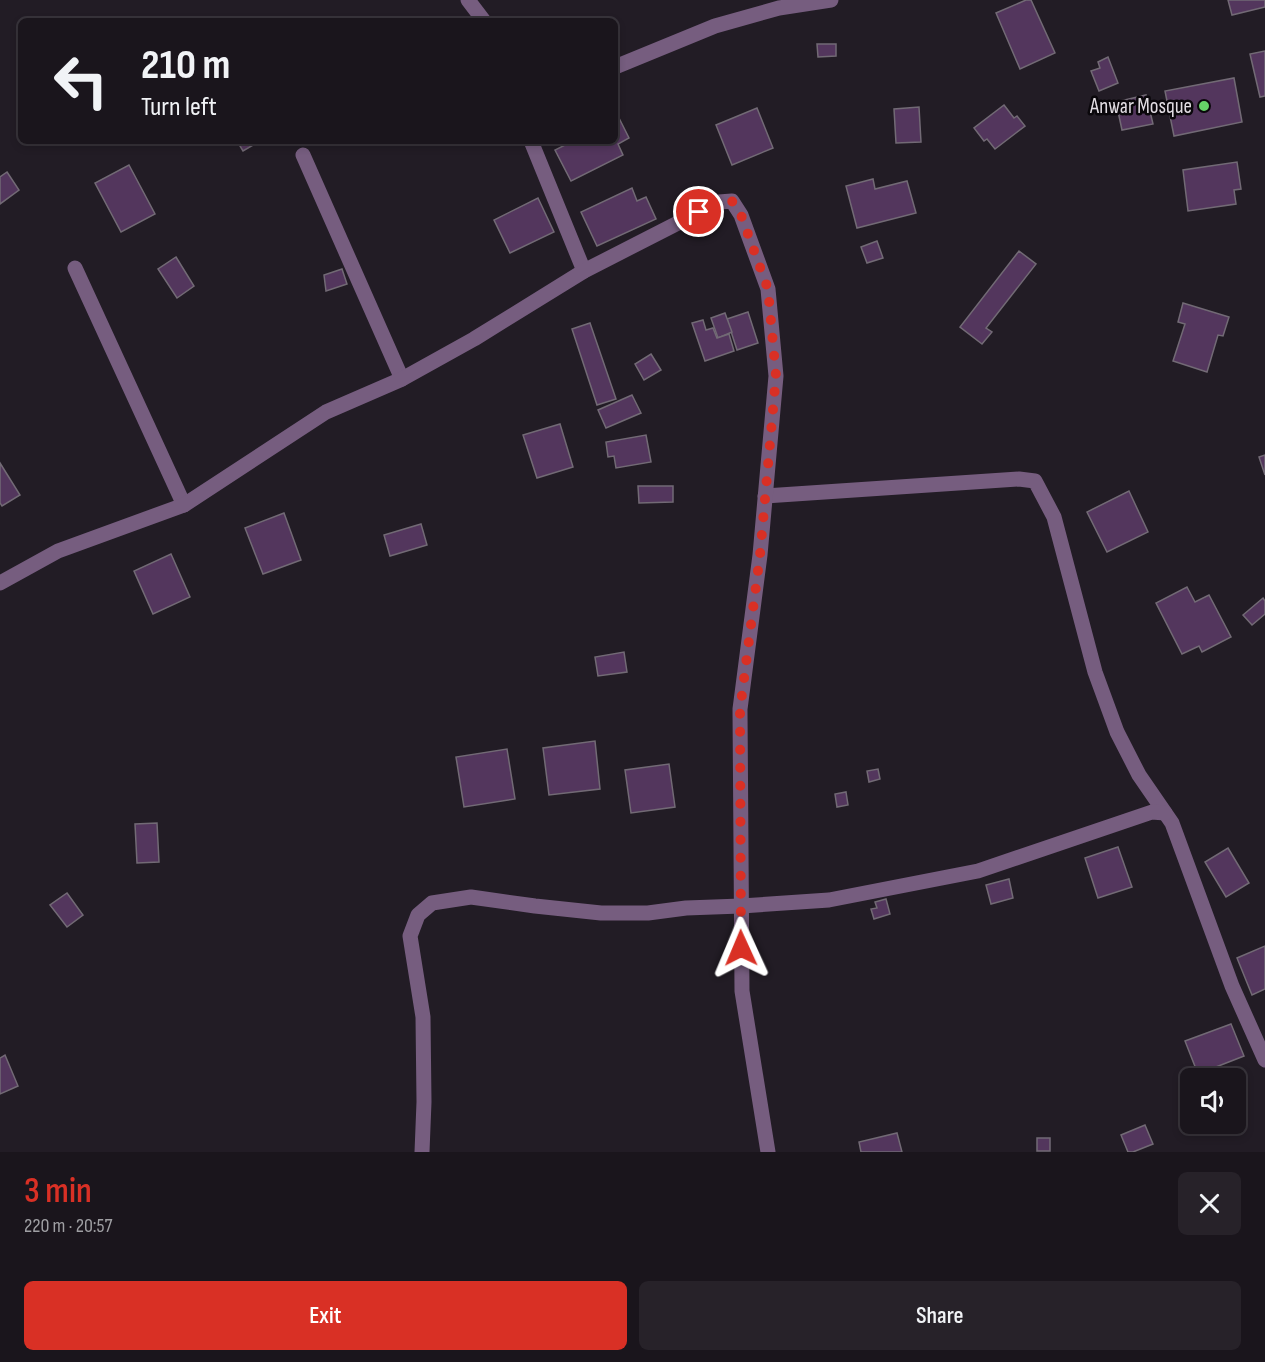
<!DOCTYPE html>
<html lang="en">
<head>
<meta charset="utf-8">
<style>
  :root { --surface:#1a151c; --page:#272229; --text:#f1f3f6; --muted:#9f9fa3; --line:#38343b; --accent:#d93025 }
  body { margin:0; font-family:"Sofia Sans Condensed",sans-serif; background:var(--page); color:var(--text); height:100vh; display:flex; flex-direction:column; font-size:22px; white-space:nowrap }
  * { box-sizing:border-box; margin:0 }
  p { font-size:20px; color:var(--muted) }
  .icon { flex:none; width:33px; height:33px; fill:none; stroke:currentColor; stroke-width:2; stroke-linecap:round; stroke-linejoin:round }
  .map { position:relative; height:1152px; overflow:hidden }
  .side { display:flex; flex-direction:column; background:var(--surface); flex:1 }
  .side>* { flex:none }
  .hud { position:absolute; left:18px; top:18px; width:600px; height:126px; border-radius:9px; box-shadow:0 3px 9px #0003,0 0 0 2px var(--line); background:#1a151c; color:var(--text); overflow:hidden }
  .tools { position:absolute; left:1180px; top:1068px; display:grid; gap:12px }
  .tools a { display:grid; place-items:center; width:66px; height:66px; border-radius:9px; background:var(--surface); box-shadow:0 3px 9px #0003,0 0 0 2px var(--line); font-size:30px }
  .pin { position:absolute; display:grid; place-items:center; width:51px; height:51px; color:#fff; margin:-26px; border:3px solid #fff; border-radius:50%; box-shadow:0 2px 6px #0007 }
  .me { position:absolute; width:66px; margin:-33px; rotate:359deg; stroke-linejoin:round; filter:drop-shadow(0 0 4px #0008) }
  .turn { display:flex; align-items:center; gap:21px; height:126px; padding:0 24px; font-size:27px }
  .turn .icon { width:78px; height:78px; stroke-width:2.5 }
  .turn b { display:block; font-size:42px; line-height:51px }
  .round { display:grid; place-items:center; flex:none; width:63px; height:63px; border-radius:9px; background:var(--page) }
  .overview { display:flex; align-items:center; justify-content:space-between; height:102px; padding:0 24px }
  h1 { font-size:36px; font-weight:600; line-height:45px; color:var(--accent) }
  .button { display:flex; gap:12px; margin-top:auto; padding:12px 24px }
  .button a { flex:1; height:69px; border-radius:9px; background:var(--accent); color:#fff; font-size:24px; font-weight:600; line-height:69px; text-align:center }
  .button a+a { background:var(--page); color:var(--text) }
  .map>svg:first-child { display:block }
</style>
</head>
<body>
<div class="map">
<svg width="1265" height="1152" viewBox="0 0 1265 1152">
  <rect width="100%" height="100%" fill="#221c25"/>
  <g fill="#53365d" stroke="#726a75" stroke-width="1.5">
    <path d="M1026 0H1031L1055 53 1020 69 996 13Z"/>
    <path d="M1228 0H1265V7L1232 15Z"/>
    <path d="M817 44H836V56L818 57Z"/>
    <path d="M1265 51V96L1260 97 1250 54Z"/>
    <path d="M1108 57 1118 83 1099 91 1091 71 1100 68 1098 62Z"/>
    <path d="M1234 78 1242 122 1174 136 1165 91Z"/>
    <path d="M1146 95 1153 124 1122 130 1116 102Z"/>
    <path d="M1004 105 1014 118 1017 116 1025 126 995 149 987 139 984 141 974 128Z"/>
    <path d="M919 107 921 142 896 143 894 109Z"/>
    <path d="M757 108 773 148 732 165 716 125Z"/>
    <path d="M619 118 629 138 618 144 623 155 571 181 555 150 573 141H615V120Z"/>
    <path d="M237 141H260L243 151Z"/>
    <path d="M1237 162 1241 189 1234 190 1236 204 1188 211 1183 170Z"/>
    <path d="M129 165 155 214 121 232 95 183Z"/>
    <path d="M7 172 19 190 0 204V177Z"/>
    <path d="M873 179 875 189 907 181 916 213 857 228 846 186Z"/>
    <path d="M632 188 637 201 646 197 656 219 597 246 581 212Z"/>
    <path d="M538 198 554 232 510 253 494 220Z"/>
    <path d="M877 241 883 258 867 263 861 247Z"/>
    <path d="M1019 251 1036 264 986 328 992 332 982 344 960 327Z"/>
    <path d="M176 257 194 286 177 298 158 269Z"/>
    <path d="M342 269 347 284 326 291 324 275Z"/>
    <path d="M1183 303 1229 317 1223 336 1218 335 1207 372 1173 361 1185 324 1178 322Z"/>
    <path d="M748 312 758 343 737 350 727 319Z"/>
    <path d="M725 313 732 332 718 338 711 318Z"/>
    <path d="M703 320 706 330 713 328 717 338 729 334 734 351 705 361 692 323Z"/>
    <path d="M590 323 616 399 597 405 572 329Z"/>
    <path d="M651 354 661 370 644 380 635 364Z"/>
    <path d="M632 395 641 413 606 428 598 410Z"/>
    <path d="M560 424 573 467 537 478 523 435Z"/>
    <path d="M646 435 651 462 616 468 614 456 608 457 606 442Z"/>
    <path d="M1265 455V475L1259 457Z"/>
    <path d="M0 463 20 495 2 506 0 503Z"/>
    <path d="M638 486H673V502L639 503Z"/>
    <path d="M1129 491 1148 532 1107 552 1087 512Z"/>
    <path d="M284 513 301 560 263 574 245 528Z"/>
    <path d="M421 524 427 545 390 556 384 535Z"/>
    <path d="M171 554 190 597 153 614 134 571Z"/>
    <path d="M1187 587 1195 602 1209 595 1231 637 1202 652 1199 646 1182 654 1156 603Z"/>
    <path d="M1263 598 1265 601V614L1252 625 1243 615Z"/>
    <path d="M624 652 627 672 598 676 595 657Z"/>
    <path d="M595 741 600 789 549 795 543 748Z"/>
    <path d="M507 749 515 799 464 807 456 757Z"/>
    <path d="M669 764 675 807 631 813 625 770Z"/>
    <path d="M878 769 880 779 869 782 867 771Z"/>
    <path d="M846 792 848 805 837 807 835 794Z"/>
    <path d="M157 823 159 862 137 863 135 824Z"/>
    <path d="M1118 847 1132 887 1098 898 1085 858Z"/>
    <path d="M1228 848 1249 883 1226 897 1205 862Z"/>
    <path d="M1009 879 1013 898 991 904 986 885Z"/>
    <path d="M67 893 83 915 67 927 50 905Z"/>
    <path d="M886 899 890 914 874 919 871 909 877 908 875 902Z"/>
    <path d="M1265 946V989L1252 995 1237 958Z"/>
    <path d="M1231 1024 1244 1056 1198 1074 1185 1041Z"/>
    <path d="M5 1055 18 1086 0 1094V1058Z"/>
    <path d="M1145 1125 1153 1144 1133 1152H1128L1121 1135Z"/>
    <path d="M897 1133 902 1152H861L859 1142Z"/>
    <rect x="1037" y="1138" width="13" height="13"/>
  </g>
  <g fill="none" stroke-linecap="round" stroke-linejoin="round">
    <g stroke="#765d7f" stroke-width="15">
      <path d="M468 0 484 21"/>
      <path d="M615 67 715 26 779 8 831 0"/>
      <path d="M531 141 584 271"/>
      <path d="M303 155 402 379"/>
      <path d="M75 268 184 505"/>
      <path d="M765 496 1019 479 1035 481 1054 517 1095 672 1117 732 1139 775 1172 823 1232 986 1265 1060"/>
      <path d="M0 583 58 551 184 505 326 412 402 379 474 339 584 271 719 202 732 201 741 215 768 289 776 376 760 555 740 709 742 991 768 1152"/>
      <path d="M422 1152 424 1102 423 1017 410 936 418 915 432 903 471 897 535 906 601 913H648L686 908 741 906 829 900 978 871 1152 812 1165 813"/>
    </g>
  </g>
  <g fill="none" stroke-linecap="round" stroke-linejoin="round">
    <path stroke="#d93025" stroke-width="10" stroke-dasharray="0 18" d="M699 212 718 202 732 201 741 215 768 289 776 376 760 555 740 710 741 948"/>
  </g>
  <circle fill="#65d467" stroke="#0a070b" stroke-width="2" cx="1204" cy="106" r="6"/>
  <g text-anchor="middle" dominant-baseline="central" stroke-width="5" stroke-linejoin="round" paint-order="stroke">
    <g font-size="21" fill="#e2dde3" stroke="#0a070b" text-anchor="end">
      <text x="1192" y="106">Anwar Mosque</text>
    </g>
  </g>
</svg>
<div class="tools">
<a><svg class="icon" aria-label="sound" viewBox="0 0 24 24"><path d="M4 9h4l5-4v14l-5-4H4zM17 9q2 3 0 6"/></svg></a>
</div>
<div class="pin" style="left:699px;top:212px;background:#d93025"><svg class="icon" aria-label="arrive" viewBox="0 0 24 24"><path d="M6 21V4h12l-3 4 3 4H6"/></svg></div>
<svg class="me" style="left:741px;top:948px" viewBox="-20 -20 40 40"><path d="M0-17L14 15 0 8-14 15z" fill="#d93025" stroke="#fff" stroke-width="4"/></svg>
<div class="hud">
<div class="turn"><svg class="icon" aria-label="left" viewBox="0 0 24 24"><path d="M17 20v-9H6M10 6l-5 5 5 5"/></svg><div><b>210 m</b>Turn left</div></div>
</div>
</div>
<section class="side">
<div class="overview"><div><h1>3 min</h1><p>220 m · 20:57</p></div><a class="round"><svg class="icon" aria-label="close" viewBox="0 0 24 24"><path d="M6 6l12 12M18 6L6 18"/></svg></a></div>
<div class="button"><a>Exit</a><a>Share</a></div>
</section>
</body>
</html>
